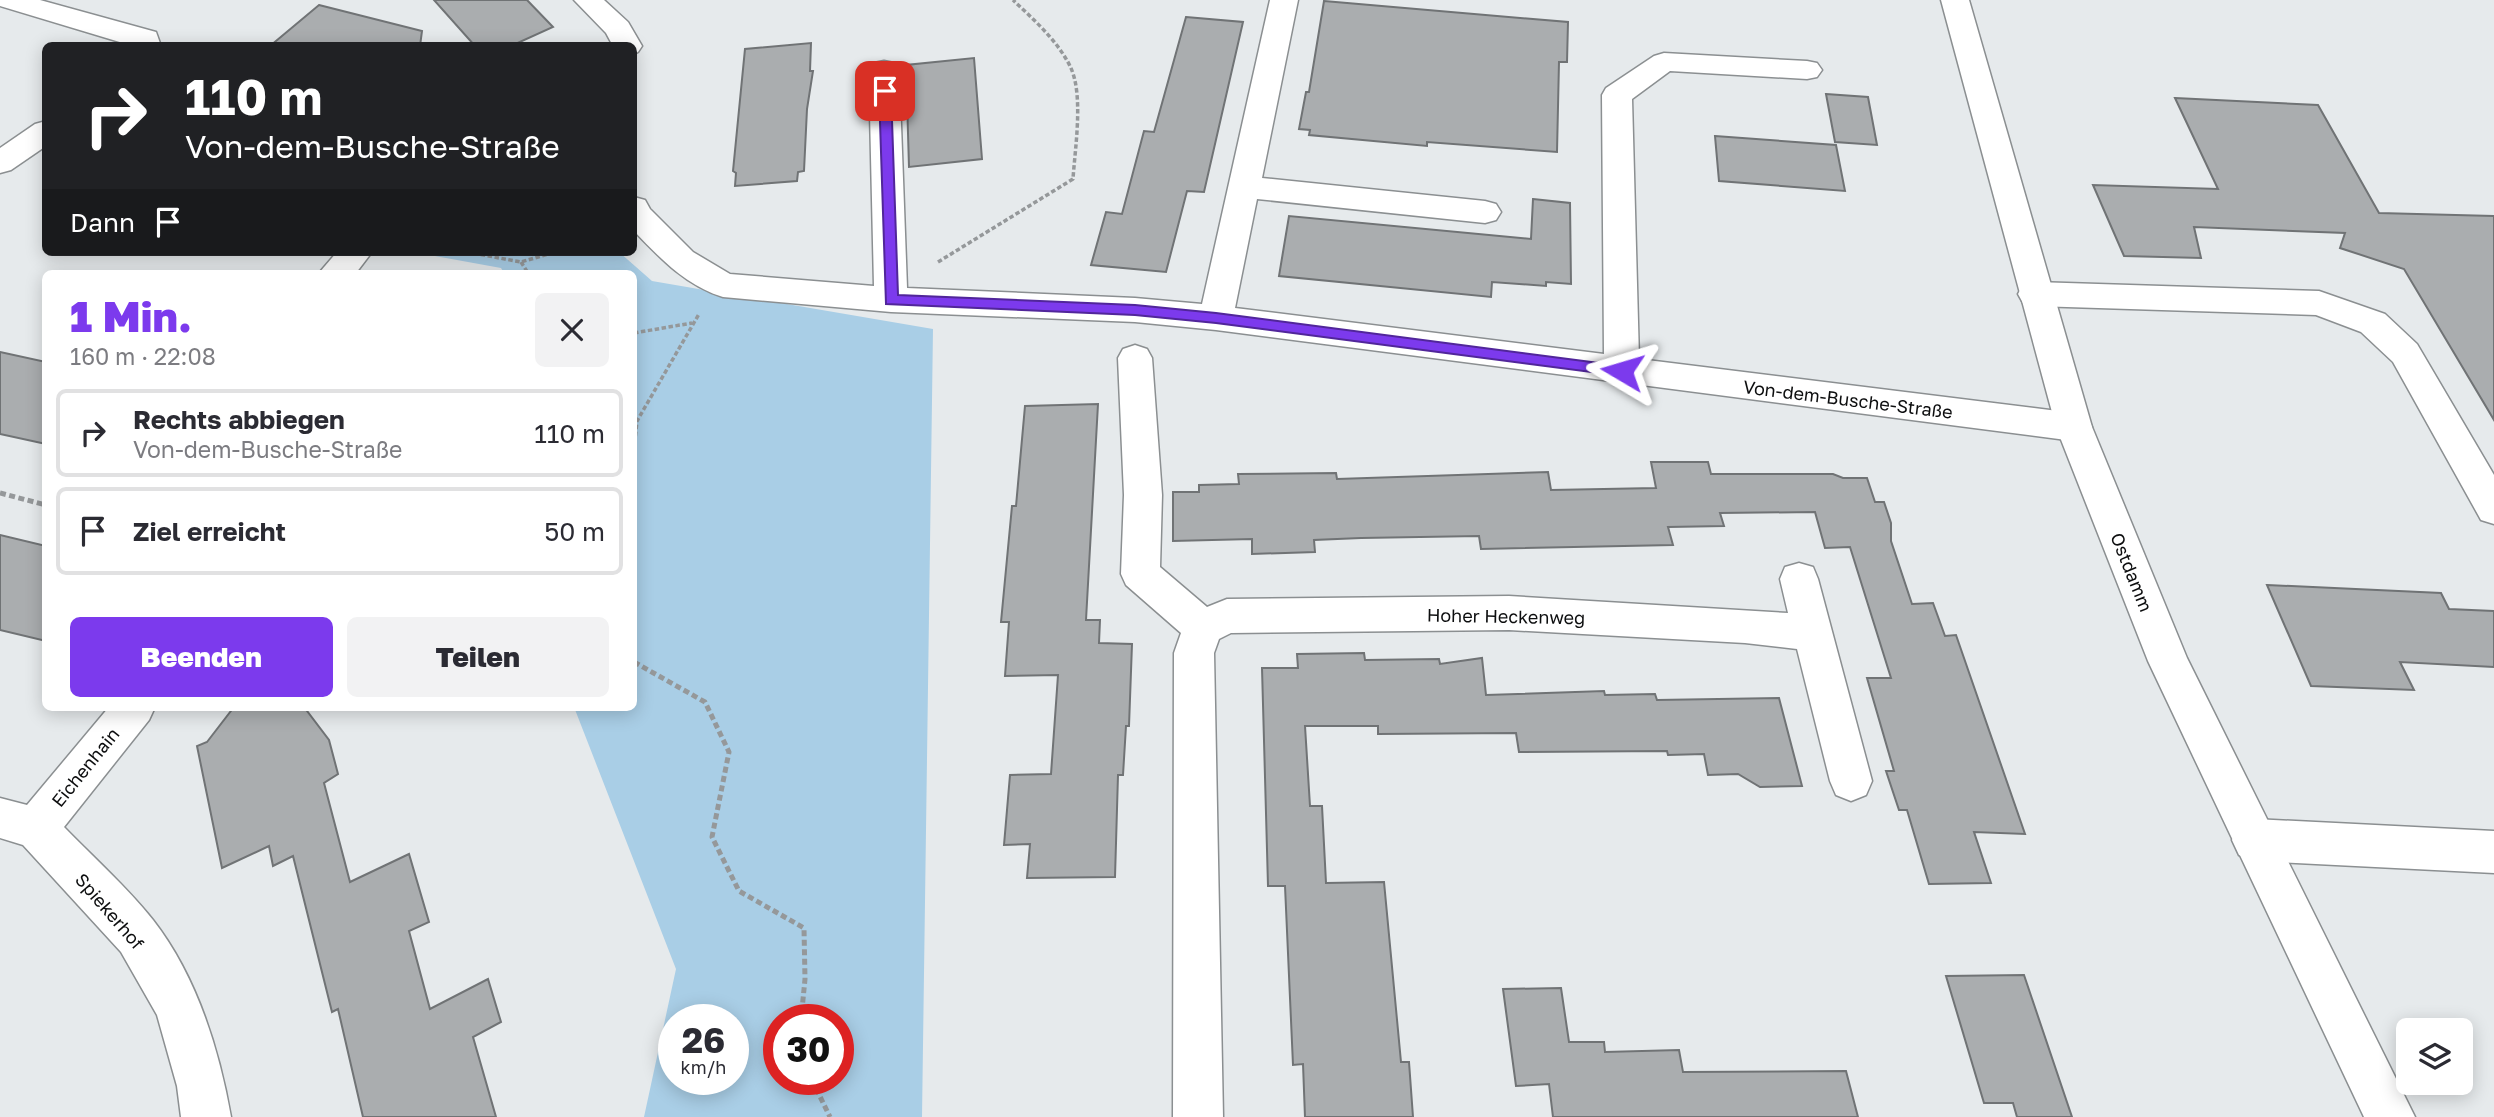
<!DOCTYPE html>
<html lang="de">
<head>
<meta charset="utf-8">
<style>
  :root { --surface:#fff; --page:#f2f2f3; --text:#2b2b33; --muted:#7c7c81; --line:#e1e1e2; --accent:#7c3aed }
  body { margin:0; font-family:"Golos Text",sans-serif; background:var(--page); color:var(--text); height:100vh; display:flex; flex-direction:column; font-size:26px; white-space:nowrap }
  * { box-sizing:border-box; margin:0 }
  p { font-size:23px; color:var(--muted) }
  .icon { flex:none; width:38px; height:38px; fill:none; stroke:currentColor; stroke-width:2; stroke-linecap:round; stroke-linejoin:round }
  .map { position:relative; flex:1; overflow:hidden }
  .details { position:absolute; left:42px; top:270px; width:595px; height:441px; display:flex; flex-direction:column; background:var(--surface); border-radius:10px; box-shadow:0 4px 18px #0003 }
  .details>* { flex:none }
  .guide { position:absolute; left:42px; top:42px; width:595px; height:214px; border-radius:10px; box-shadow:0 4px 18px #0003; background:#202124; color:#fff; overflow:hidden }
  .fabs { position:absolute; left:2396px; top:1018px; display:grid; gap:14px }
  .fabs a { display:grid; place-items:center; width:77px; height:77px; border-radius:10px; background:var(--surface); box-shadow:0 4px 18px #0003; font-size:35px }
  .speed { position:absolute; left:658px; top:1004px; display:flex; gap:14px; font-size:35px; font-weight:700; text-align:center }
  .speed>* { display:grid; place-content:center; width:91px; height:91px; border-radius:50%; background:var(--surface); box-shadow:0 4px 18px #0003; line-height:1 }
  .speed small { font-size:18px; font-weight:400 }
  .speed .limit { border:10px solid #d22; background:#fff; color:#111 }
  .pin { position:absolute; display:grid; place-items:center; width:60px; height:60px; color:#fff; margin:-30px; border-radius:14px; box-shadow:0 4px 10px #0006 }
  .me { position:absolute; width:77px; margin:-38px; rotate:277deg; stroke-linejoin:round; filter:drop-shadow(0 0 5px #0008) }
  .turn { display:flex; align-items:center; gap:24px; height:147px; padding:0 28px; font-size:32px }
  .turn .icon { width:91px; height:91px; stroke-width:2.5 }
  .turn b { display:block; font-size:49px; line-height:60px }
  .then { display:flex; align-items:center; height:66px; padding:0 28px; background:#0003; gap:14px; font-size:26px }
  .round { display:grid; place-items:center; flex:none; width:74px; height:74px; border-radius:10px; background:var(--page) }
  .overview { display:flex; align-items:center; justify-content:space-between; height:119px; padding:0 28px }
  h1 { font-size:42px; font-weight:800; line-height:52px; color:var(--accent) }
  .action { display:flex; gap:14px; margin-top:auto; padding:14px 28px }
  .action a { flex:1; height:80px; border-radius:10px; background:var(--accent); color:#fff; font-size:28px; font-weight:800; line-height:80px; text-align:center }
  .action a+a { background:var(--page); color:var(--text) }
  ul { padding:0; list-style:none }
  li { display:flex; align-items:center; gap:21px; height:88px; margin:0 14px 10px; padding:0 14px; border:4px solid var(--line); border-radius:10px }
  li div { flex:1 }
  li b { display:block; font-size:26px }
  li em { font-style:normal }
  .map>svg:first-child { display:block }
</style>
</head>
<body>
<div class="map">
<svg width="2494" height="1117" viewBox="0 0 2494 1117">
  <rect width="100%" height="100%" fill="#e6eaec"/>
  <path fill="#a9cee6" fill-rule="evenodd" d="M413 252H619L652 281 933 329 922 1117H644L676 969 574 707H634V273H504L501 268ZM674 1020H733V1080H674ZM779 1020H838V1080H779Z"/>
  <g fill="#aaadaf" stroke="#707375" stroke-width="2">
    <path d="M434 0H527L553 27 511 46H475Z"/>
    <path d="M1324 1 1568 22 1567 62H1559L1557 152 1427 142V146L1309 135 1310 130 1299 129 1306 92H1309Z"/>
    <path d="M319 5 422 31 420 46H270Z"/>
    <path d="M1186 17 1243 22 1204 192 1187 191 1166 272 1091 265 1106 212 1122 214 1144 131 1154 132Z"/>
    <path d="M811 43 810 71H813L807 109 804 171 798 172 797 181 735 186 736 173 733 171 745 49Z"/>
    <path d="M974 58 982 159 909 167 906 65Z"/>
    <path d="M1826 94 1868 97 1877 145 1835 142Z"/>
    <path d="M2175 98 2318 105 2379 213 2494 216V420L2404 269 2340 248 2345 233 2194 227 2201 258 2124 256 2093 185 2218 189Z"/>
    <path d="M1715 136 1836 145 1845 191 1719 181Z"/>
    <path d="M1533 199 1570 203 1571 284 1546 282V286L1492 282 1491 297 1279 276 1289 216 1531 239Z"/>
    <path d="M0 352 46 362V444L0 434Z"/>
    <path d="M1098 404 1086 620H1100L1099 643 1132 644 1129 726H1126L1123 775H1118L1115 877 1027 878 1030 844 1004 845 1010 775 1051 774 1058 675 1005 676 1009 622H1001L1012 506H1016L1025 406Z"/>
    <path d="M1651 462H1708L1711 474H1833L1843 478H1867L1875 502H1884L1891 523V541L1912 604 1933 603 1945 636 1956 635 2025 834 1974 832 1991 883 1929 884 1907 810H1899L1886 771H1894L1867 678H1891L1850 547 1825 548 1815 512 1720 513 1724 526 1668 527 1673 545 1481 549 1479 536 1361 538 1314 540 1315 552 1252 554V539L1173 541V492H1199V485L1239 484 1238 474 1336 473 1337 479 1548 472 1551 490 1656 488Z"/>
    <path d="M0 535 46 546V641L0 630Z"/>
    <path d="M2267 585 2441 593 2449 609 2494 611V667L2400 662 2414 690 2311 686Z"/>
    <path d="M1364 653 1365 660 1439 659 1440 664 1482 658 1486 695 1604 691 1605 695 1655 694 1657 700 1779 698 1802 786 1760 787 1738 774 1708 775 1704 754 1668 755 1667 751 1519 752 1516 733 1378 734V726H1305L1310 806H1322L1326 883 1384 882 1401 1062H1409L1413 1117H1305L1303 1064 1293 1065 1285 886H1268L1262 668H1298L1297 654Z"/>
    <path d="M234 707H304L329 740 338 774 324 783 350 882 409 854 429 922 409 931 430 1009 488 979 501 1022 473 1037 496 1117H363L338 1009 332 1012 293 856 273 866 269 846 222 868 197 746 207 742Z"/>
    <path d="M2024 975 2072 1117H2017L2013 1103H1984L1946 976Z"/>
    <path d="M1561 988 1569 1042H1604L1605 1052 1679 1050 1683 1072 1846 1071 1858 1117H1553L1549 1084 1516 1086 1503 989Z"/>
  </g>
  <g fill="none" stroke-linecap="round" stroke-linejoin="round">
    <defs>
      <g id="street">
        <path d="M0 0H40L156 32 161 46H133L0 6Z"/>
        <path d="M574 0H604L628 22 642 46 638 52 634 54V46H613L606 33Z"/>
        <path d="M1270 0H1298L1262 178 1485 201 1496 204 1501 212 1496 220 1485 223 1257 199 1235 308 1604 354 1602 95 1606 88 1654 56 1664 53 1807 61 1817 63 1822 70 1817 77 1807 79 1670 71 1632 99 1639 359 2074 413 2087 417 2092 427 2087 437 2074 441 1216 330 1135 322 891 312 723 297C686 286 660 258 634 231V197L645 200 650 209 693 252 730 274 874 286 869 70 874 63 884 61 894 63 899 70 907 288 1135 298 1202 304Z"/>
        <path d="M46 121V146L11 170 0 173V148L35 124Z"/>
        <path d="M337 252H372L356 273H319Z"/>
        <path d="M2035 282 2319 291 2385 314 2417 344 2494 475V524L2481 520 2393 362 2361 332 2316 315 2035 306 2023 303 2018 294 2023 285Z"/>
        <path d="M1135 345 1147 349 1152 358 1162 495 1160 567 1207 607 1227 599 1509 596 1788 613 1780 579 1785 567 1799 563 1813 567 1818 579 1872 781 1866 795 1851 801 1836 795 1830 781 1797 649 1745 643 1509 630 1231 633 1219 639 1214 653 1223 1117H1173L1174 653 1181 633 1126 585 1121 574 1124 495 1118 358 1123 349Z"/>
        <path d="M109 707H155L149 720 64 827C93 857 127 887 153 920 196 975 219 1049 231 1117H181L177 1086 157 1015 121 952 23 845 0 838V798L27 805Z"/>
        <path d="M2254 819 2494 831V873L2254 861 2239 855 2232 840 2239 825Z"/>
      </g>
      <path id="secondary" d="M1941 0H1969L2092 427 2187 658 2415 1117H2364L2148 661 2056 427Z"/>
    </defs>
    <use href="#street" stroke="#8b8f91" stroke-width="3"/>
    <use href="#secondary" stroke="#8b8f91" stroke-width="3"/>
    <g stroke="#95989a" stroke-width="3.5" stroke-dasharray="4.5 2.5" stroke-linecap="butt">
      <path d="M467 252 521 262 555 252"/>
      <path d="M521 262 528 273"/>
      <path d="M938 262 1073 179C1075 148 1084 94 1070 66 1057 40 1033 19 1013 0"/>
      <path d="M634 333 692 323"/>
      <path d="M634 450 637 421 699 314"/>
    </g>
    <g stroke="#95989a" stroke-width="5" stroke-dasharray="6 3.5" stroke-linecap="butt">
      <path d="M0 493 46 505"/>
      <path d="M634 662 705 702 729 752 712 837 739 891 804 928 805 979 801 1020"/>
      <path d="M812 1080 830 1117"/>
    </g>
    <use href="#street" fill="#fff" fill-rule="evenodd"/>
    <use href="#secondary" fill="#fff" fill-rule="evenodd"/>
  </g>
  <path fill="#7c3aed" stroke="#51269a" stroke-width="2" d="M885 87 891 91 898 295 1135 305 1216 313 1622 366 1629 371 1622 376 1216 323 1135 315 886 304 879 91Z"/>
  <g text-anchor="middle" dominant-baseline="central" stroke-width="5" stroke-linejoin="round" paint-order="stroke">
    <g font-size="18" fill="#0d0e0f" stroke="#fff">
      <text transform="translate(1848 399) rotate(7)">Von-dem-Busche-Straße</text>
      <text transform="translate(2132 572) rotate(68)">Ostdamm</text>
      <text transform="translate(1506 616) rotate(1)">Hoher Heckenweg</text>
      <text transform="translate(85 767) rotate(-51)">Eichenhain</text>
      <text transform="translate(110 911) rotate(49)">Spiekerhof</text>
    </g>
  </g>
</svg>
<div class="fabs">
<a><svg class="icon" aria-label="layers" viewBox="0 0 24 24"><path d="M12 4l9 5-9 5-9-5zM3 14l9 5 9-5"/></svg></a>
</div>
<div class="speed"><div>26<small>km/h</small></div><div class="limit">30</div></div>
<div class="pin" style="left:885px;top:91px;background:#d93025"><svg class="icon" aria-label="arrive" viewBox="0 0 24 24"><path d="M6 21V4h12l-3 4 3 4H6"/></svg></div>
<svg class="me" style="left:1622px;top:371px" viewBox="-20 -20 40 40"><path d="M0-17L14 15 0 8-14 15z" fill="#7c3aed" stroke="#fff" stroke-width="4"/></svg>
<div class="guide">
<div class="turn"><svg class="icon" aria-label="right" viewBox="0 0 24 24"><path d="M7 20v-9h11M14 6l5 5-5 5"/></svg><div><b>110 m</b>Von-dem-Busche-Straße</div></div>
<div class="then">Dann<svg class="icon" aria-label="arrive" viewBox="0 0 24 24"><path d="M6 21V4h12l-3 4 3 4H6"/></svg></div>
</div>
<section class="details">
<div class="overview"><div><h1>1 Min.</h1><p>160 m · 22:08</p></div><a class="round"><svg class="icon" aria-label="close" viewBox="0 0 24 24"><path d="M6 6l12 12M18 6L6 18"/></svg></a></div>
<ul>
<li><svg class="icon" aria-label="right" viewBox="0 0 24 24"><path d="M7 20v-9h11M14 6l5 5-5 5"/></svg><div><b>Rechts abbiegen</b><p>Von-dem-Busche-Straße</p></div><em>110 m</em></li>
<li><svg class="icon" aria-label="arrive" viewBox="0 0 24 24"><path d="M6 21V4h12l-3 4 3 4H6"/></svg><div><b>Ziel erreicht</b></div><em>50 m</em></li>
</ul>
<div class="action"><a>Beenden</a><a>Teilen</a></div>
</section>
</div>
</body>
</html>
